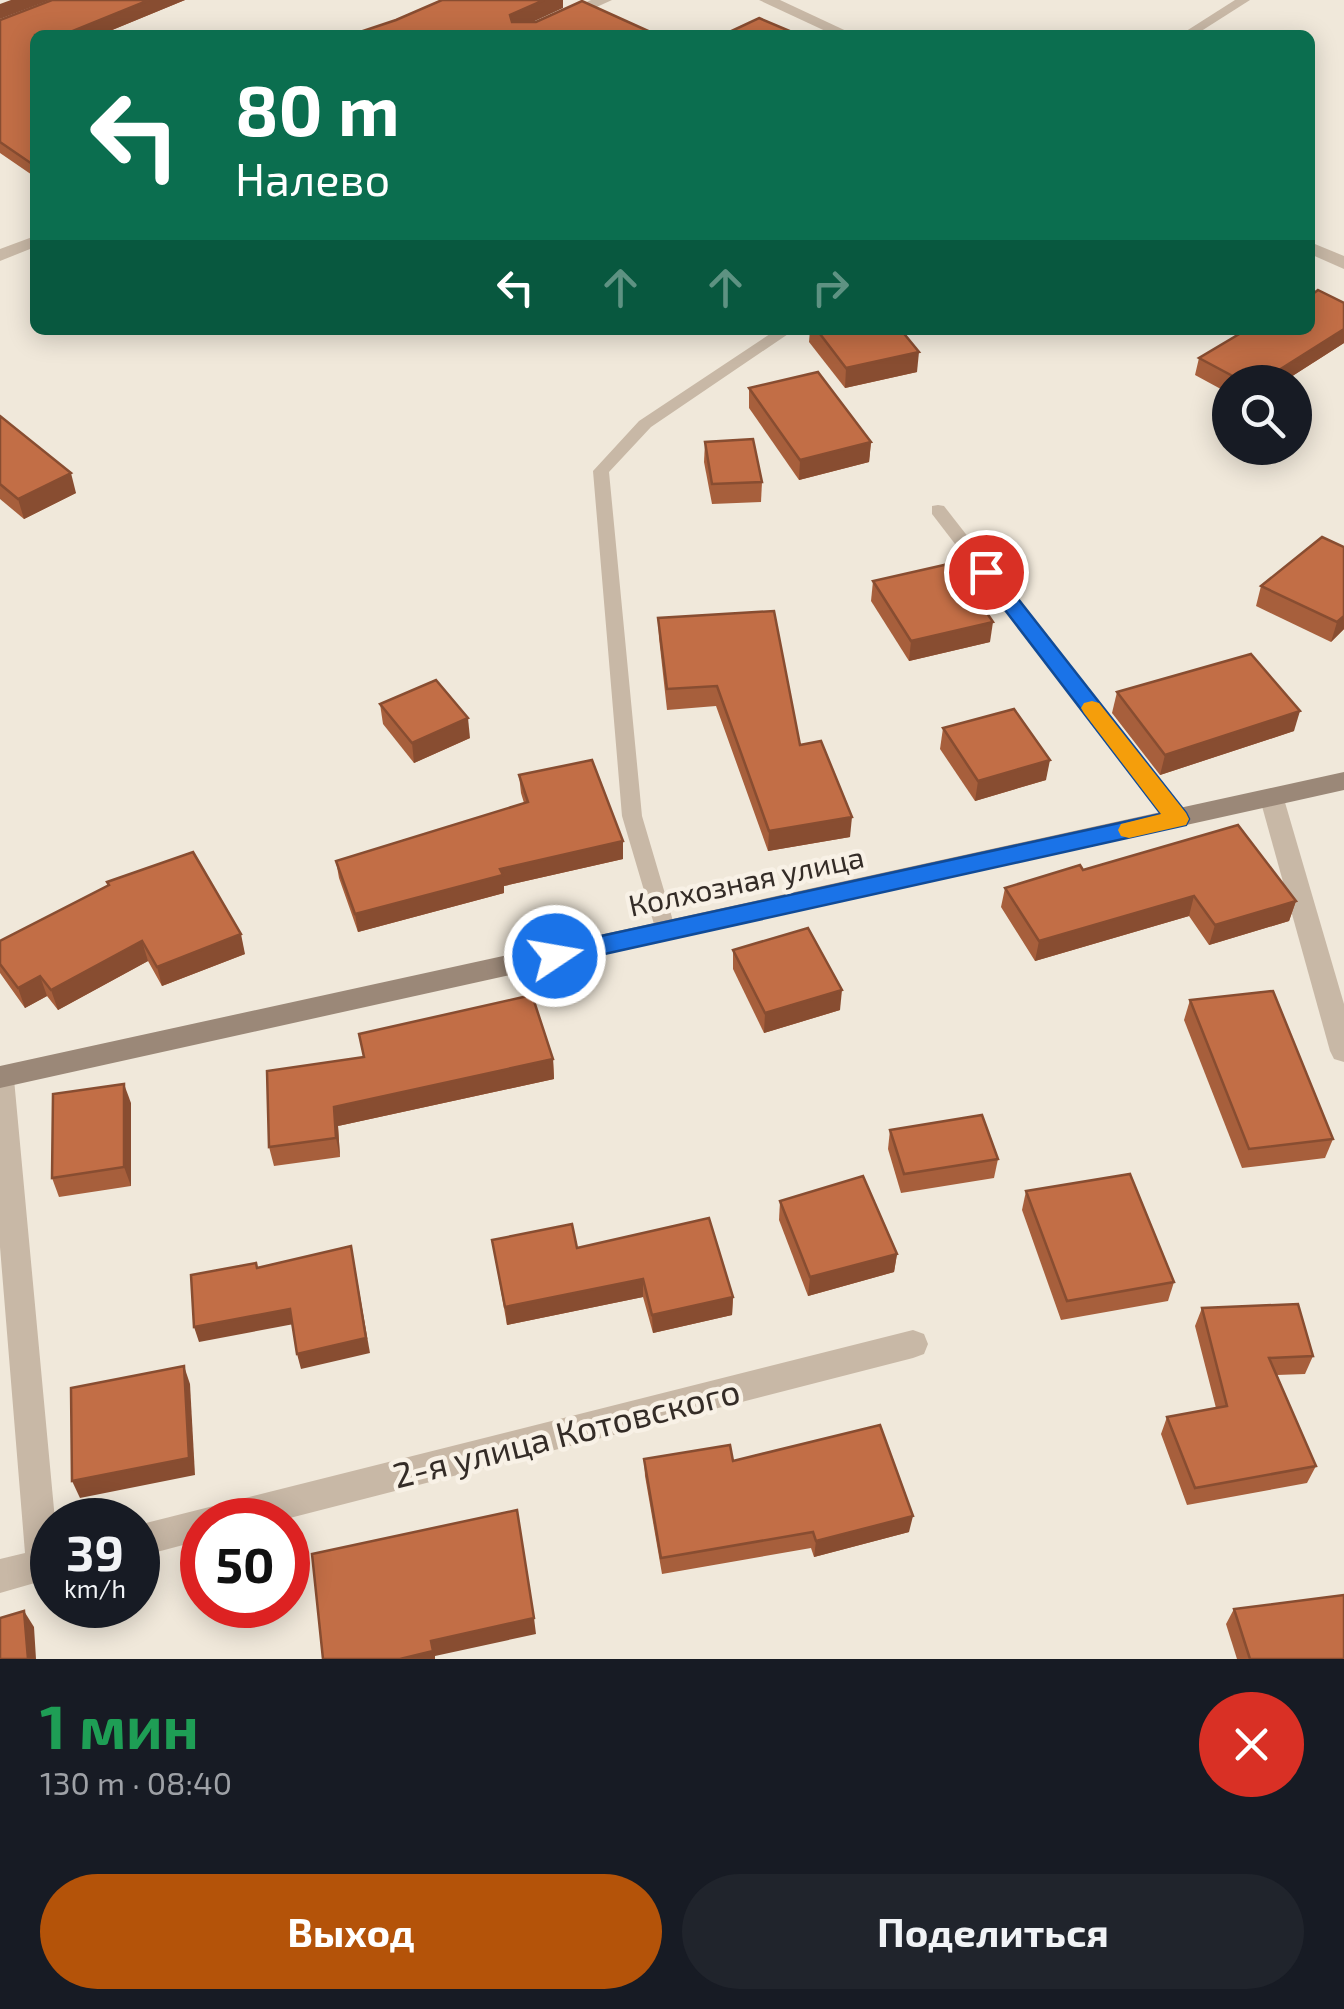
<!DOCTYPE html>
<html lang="ru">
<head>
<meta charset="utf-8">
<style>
  :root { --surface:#171b24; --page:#20242c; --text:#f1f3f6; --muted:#9ea1a6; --accent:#b45309 }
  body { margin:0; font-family:"Exo 2",sans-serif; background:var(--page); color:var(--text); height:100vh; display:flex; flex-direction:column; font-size:38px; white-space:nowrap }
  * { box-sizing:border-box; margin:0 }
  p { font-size:32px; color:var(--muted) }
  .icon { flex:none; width:55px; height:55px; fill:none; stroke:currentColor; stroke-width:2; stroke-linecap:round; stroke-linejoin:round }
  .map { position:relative; height:1659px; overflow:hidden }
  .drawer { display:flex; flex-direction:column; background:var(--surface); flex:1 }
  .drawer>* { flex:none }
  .hud { position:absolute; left:30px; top:30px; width:1285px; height:305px; border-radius:15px; box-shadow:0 5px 25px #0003; background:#0b6e4f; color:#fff; overflow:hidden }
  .fabs { position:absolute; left:1212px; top:365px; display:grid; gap:20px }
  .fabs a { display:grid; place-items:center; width:100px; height:100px; border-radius:50%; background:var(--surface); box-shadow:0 5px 25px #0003; font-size:50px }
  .speed { position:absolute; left:30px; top:1498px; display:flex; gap:20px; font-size:50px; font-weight:700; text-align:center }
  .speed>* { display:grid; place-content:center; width:130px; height:130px; border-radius:50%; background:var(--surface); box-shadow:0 5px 25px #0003; line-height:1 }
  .speed small { font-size:25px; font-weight:400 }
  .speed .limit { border:15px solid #d22; background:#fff; color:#111 }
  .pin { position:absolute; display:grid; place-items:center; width:85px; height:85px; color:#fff; margin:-42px; border:5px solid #fff; border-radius:50%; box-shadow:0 2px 10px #0007 }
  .me { position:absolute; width:110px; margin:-55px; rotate:78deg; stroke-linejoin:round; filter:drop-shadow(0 0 8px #0008) }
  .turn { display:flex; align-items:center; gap:35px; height:210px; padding:0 40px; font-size:45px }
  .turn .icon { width:130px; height:130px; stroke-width:2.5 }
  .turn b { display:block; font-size:70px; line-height:85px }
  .lanes { display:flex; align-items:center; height:95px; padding:0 40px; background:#0003; justify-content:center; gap:50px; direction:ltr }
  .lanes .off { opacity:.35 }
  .round { display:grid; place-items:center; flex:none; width:105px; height:105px; border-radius:52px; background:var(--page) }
  .headline { display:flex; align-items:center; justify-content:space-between; height:170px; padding:0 40px }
  h1 { font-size:60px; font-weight:700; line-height:75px; color:#1e9e55 }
  .primary-button { display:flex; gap:20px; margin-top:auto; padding:20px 40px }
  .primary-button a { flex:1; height:115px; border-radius:60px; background:var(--accent); color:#fff; font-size:40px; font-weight:700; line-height:115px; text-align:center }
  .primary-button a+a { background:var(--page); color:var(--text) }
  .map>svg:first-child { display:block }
</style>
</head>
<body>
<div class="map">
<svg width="1344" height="1659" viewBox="0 0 1344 1659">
  <rect width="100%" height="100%" fill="#f0e8da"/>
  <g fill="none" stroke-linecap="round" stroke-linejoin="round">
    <g fill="#c8b8a6" fill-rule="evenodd">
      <path d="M1235 0H1250L1195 35H1180Z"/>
      <path d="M776 330H794L651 427 609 472 642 816 676 931 673 937H659L656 931 622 816 593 471 639 421Z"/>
      <path d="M938 505 944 506 1184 814 1187 819 1184 824H1170L932 514V506Z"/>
    </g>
    <g fill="#c8b8a6" fill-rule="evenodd">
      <path d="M591 0H612L535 35H513Z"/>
      <path d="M759 0H780L855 35H834Z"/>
      <path d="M35 236V247L0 261V249Z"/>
      <path d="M1310 242 1344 256V269L1310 254Z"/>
      <path d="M1272 790 1284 799 1344 1004V1062L1334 1059 1330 1051 1260 799Z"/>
      <path d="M0 1068 10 1071 14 1079 55 1520 52 1578 0 1593V1559L25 1553 0 1247Z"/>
      <path d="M913 1330 924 1334 928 1344 924 1354 913 1358 282 1520H202V1540L138 1557V1525Z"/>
    </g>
    <path fill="#9b8878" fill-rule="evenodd" d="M1344 772V790L0 1088V1066Z"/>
  </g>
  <g fill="#a75f3c">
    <path d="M52 0H185L100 35H35V177L0 153V20Z"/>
    <path d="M1344 303V343L1283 382H1230V394L1195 375 1199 358 1236 336 1225 330H1310Z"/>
    <path d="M810 330H901L917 372 845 388 809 342Z"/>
    <path d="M749 388 871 442 869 462 799 480 749 408Z"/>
    <path d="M0 416 76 493 24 519 0 499Z"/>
    <path d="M705 442 762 482 761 502 712 504 704 462Z"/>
    <path d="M1344 547V629L1331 642 1256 606 1261 586Z"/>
    <path d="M873 581 990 642 909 661 871 601Z"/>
    <path d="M658 618 800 745 850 837 768 851 716 706 667 710 659 638Z"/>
    <path d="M1117 692 1294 731 1160 775 1112 713Z"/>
    <path d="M380 704 470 738 414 763 383 724Z"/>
    <path d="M943 728 1046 780 975 801 940 749Z"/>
    <path d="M519 775 623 841V859L504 886V893L358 932 339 878 336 861 524 803 521 793Z"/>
    <path d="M1083 870 1296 901 1289 921 1209 945 1189 916 1035 961 1001 907 1005 888Z"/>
    <path d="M108 886 245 954 162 986 148 961 58 1010 47 996 25 1008 0 973V941Z"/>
    <path d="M733 950 840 1010 764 1033 733 969Z"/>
    <path d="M1190 1000 1333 1139 1325 1158 1242 1168 1184 1020Z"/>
    <path d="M553 1059 554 1079 338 1126 340 1157 274 1166 269 1147Z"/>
    <path d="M131 1103V1186L59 1197 52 1178Z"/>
    <path d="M890 1130 998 1159 994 1178 901 1193 888 1149Z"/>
    <path d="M1026 1191 1174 1282 1168 1301 1061 1320 1022 1210Z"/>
    <path d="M780 1201 897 1254 894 1272 808 1296 779 1220Z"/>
    <path d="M492 1240 577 1248 733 1297 732 1315 653 1333 643 1297 507 1325Z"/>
    <path d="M1202 1308 1313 1356 1305 1374 1277 1375 1316 1466 1307 1483 1187 1505 1161 1434 1167 1417 1216 1408 1195 1326Z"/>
    <path d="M644 1459 733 1461 909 1532 814 1557 811 1548 662 1574 645 1476Z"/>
    <path d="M1234 1609 1344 1659H1237L1226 1624Z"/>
  </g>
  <g fill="#884d31">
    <path d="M11 0H50L0 19V4Z"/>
    <path d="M149 0H185L100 35H63Z"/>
    <path d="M544 0H563V8L511 32 510 15Z"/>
    <path d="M1344 329V343L1283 382H1260Z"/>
    <path d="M919 352 917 372 845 388 846 368Z"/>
    <path d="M871 442 869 462 799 480 800 460Z"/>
    <path d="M71 473 76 493 24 519 18 499Z"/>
    <path d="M1344 616V629L1331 642 1337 622Z"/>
    <path d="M993 622 990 642 909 661 911 641Z"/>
    <path d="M1300 711 1294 731 1160 775 1165 755Z"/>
    <path d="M468 718 470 738 414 763 412 743Z"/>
    <path d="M1050 760 1046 780 975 801 978 781Z"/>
    <path d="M852 817 850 837 768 851 769 831Z"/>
    <path d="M623 841V859L504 886V893L358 932 355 914 500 869Z"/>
    <path d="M1194 896 1189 916 1035 961 1039 941Z"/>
    <path d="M1296 901 1289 921 1209 945 1215 925Z"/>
    <path d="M241 934 245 954 162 986 157 967Z"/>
    <path d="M142 941 148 961 58 1010 51 990Z"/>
    <path d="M40 976 47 996 25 1008 18 988Z"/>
    <path d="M842 990 840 1010 764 1033 765 1013Z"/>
    <path d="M553 1059 554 1079 338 1126 340 1157 336 1138 334 1107Z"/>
    <path d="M124 1084 131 1103V1186L124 1167Z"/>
    <path d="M897 1254 894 1272 808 1296 810 1277Z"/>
    <path d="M354 1262 370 1353 301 1369 297 1354Z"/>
    <path d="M643 1279V1297L507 1325 505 1307Z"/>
    <path d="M733 1297 732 1315 653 1333 652 1315Z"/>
    <path d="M290 1309 294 1324 199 1342 194 1327Z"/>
    <path d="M184 1366 190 1384 195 1475 80 1498 72 1481Z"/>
    <path d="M913 1516 909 1532 814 1557 816 1541Z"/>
    <path d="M24 1611 34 1627 36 1659H28Z"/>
    <path d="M534 1618 536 1634 435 1656V1659H400L431 1641Z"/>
  </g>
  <g fill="#c26e46" stroke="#884d31" stroke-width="2.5">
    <path d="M52 0H149L63 35H35V166L0 142V20Z"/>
    <path d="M442 0H544L510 15 512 22H536L582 1 657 35H351L396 20Z"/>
    <path d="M759 18 799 35H723Z"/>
    <path d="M1318 290 1344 303V329L1260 382H1244L1199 358 1246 330H1310V296Z"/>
    <path d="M817 330H901L919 352 846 368Z"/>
    <path d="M818 372 871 442 800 460 749 388Z"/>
    <path d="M0 416 71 473 18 499 0 484Z"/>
    <path d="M753 439 762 482 712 484 705 442Z"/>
    <path d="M1322 537 1344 547V616L1337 622 1261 586Z"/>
    <path d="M953 563 993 622 911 641 873 581Z"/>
    <path d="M774 611 800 745 821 741 852 817 769 831 717 686 667 689 658 618Z"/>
    <path d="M1251 654 1300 711 1165 755 1117 692Z"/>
    <path d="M436 680 468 718 412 743 380 704Z"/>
    <path d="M1014 709 1050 760 978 781 943 728Z"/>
    <path d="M592 760 623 841 500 869 503 875 355 914 336 861 528 802 519 775Z"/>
    <path d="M1238 825 1296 901 1215 925 1194 896 1039 941 1005 888 1080 865 1083 870Z"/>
    <path d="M193 852 241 934 157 967 142 941 51 990 40 976 18 988 0 964V941L109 885 107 882Z"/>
    <path d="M808 928 842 990 765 1013 733 950Z"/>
    <path d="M1273 991 1333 1139 1249 1149 1190 1000Z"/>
    <path d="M532 995 553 1059 334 1107 336 1138 269 1147 267 1071 364 1057 359 1034Z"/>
    <path d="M124 1084V1167L52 1178 53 1094Z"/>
    <path d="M982 1115 998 1159 904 1174 890 1130Z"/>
    <path d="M1130 1174 1174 1282 1067 1301 1026 1191Z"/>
    <path d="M863 1176 897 1254 810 1277 780 1201Z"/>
    <path d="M709 1218 733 1297 652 1315 643 1279 505 1307 492 1240 572 1224 577 1248Z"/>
    <path d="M351 1246 366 1338 297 1354 290 1309 194 1327 191 1275 256 1263 257 1268Z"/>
    <path d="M1298 1304 1313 1356 1269 1358 1316 1466 1195 1488 1167 1417 1227 1406 1202 1308Z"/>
    <path d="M184 1366 189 1458 72 1481 71 1388Z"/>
    <path d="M880 1425 913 1516 816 1541 813 1532 661 1558 644 1459 730 1445 733 1461Z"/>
    <path d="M517 1510 534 1618 431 1641 433 1651 400 1659H323L312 1554Z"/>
    <path d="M1344 1595V1659H1250L1234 1609Z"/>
    <path d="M24 1611 28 1659H0V1618Z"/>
  </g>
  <path fill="#1a73e8" stroke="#114b97" stroke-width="2.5" d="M986 565 993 567 1186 813 1189 819 1186 825 555 965 546 962 543 956 546 949 555 946 1161 814 979 576 976 572Z"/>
  <path fill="#f59e0b" d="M1092 701 1099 703 1186 813 1189 819 1186 825 1129 838 1121 836 1118 830 1121 824 1161 814 1084 713 1081 708 1084 703Z"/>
  <g text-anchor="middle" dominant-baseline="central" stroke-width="9" stroke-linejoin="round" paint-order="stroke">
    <g font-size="30" fill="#342c27" stroke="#f8f1e6">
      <text transform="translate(746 880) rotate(-12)">Колхозная улица</text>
    </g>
    <g font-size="35" fill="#342c27" stroke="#f8f1e6">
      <text transform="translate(566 1432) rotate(-14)">2-я улица Котовского</text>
    </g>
  </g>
</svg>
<div class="fabs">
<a><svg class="icon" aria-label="search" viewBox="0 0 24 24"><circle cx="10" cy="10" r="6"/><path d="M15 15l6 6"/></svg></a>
</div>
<div class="speed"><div>39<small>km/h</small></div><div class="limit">50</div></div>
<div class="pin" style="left:986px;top:572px;background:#d93025"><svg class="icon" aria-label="arrive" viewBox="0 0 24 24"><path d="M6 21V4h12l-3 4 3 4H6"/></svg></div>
<svg class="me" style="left:555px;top:956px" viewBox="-20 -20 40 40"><circle r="17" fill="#1a73e8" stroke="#fff" stroke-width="3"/><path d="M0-11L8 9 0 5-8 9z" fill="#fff"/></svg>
<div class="hud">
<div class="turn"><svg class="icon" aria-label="left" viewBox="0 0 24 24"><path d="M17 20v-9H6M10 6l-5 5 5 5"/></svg><div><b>80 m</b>Налево</div></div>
<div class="lanes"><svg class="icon" aria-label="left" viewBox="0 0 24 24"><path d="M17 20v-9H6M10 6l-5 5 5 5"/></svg><svg class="icon off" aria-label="ahead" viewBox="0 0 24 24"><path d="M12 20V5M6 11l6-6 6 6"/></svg><svg class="icon off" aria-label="ahead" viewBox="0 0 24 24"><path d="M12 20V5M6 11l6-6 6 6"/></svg><svg class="icon off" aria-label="right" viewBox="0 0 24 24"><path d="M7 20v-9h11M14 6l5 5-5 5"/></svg></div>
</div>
</div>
<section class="drawer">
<div class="headline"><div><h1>1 мин</h1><p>130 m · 08:40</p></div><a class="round" style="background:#d93025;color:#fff"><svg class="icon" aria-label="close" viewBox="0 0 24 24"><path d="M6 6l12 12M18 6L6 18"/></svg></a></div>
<div class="primary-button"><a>Выход</a><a>Поделиться</a></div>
</section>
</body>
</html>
